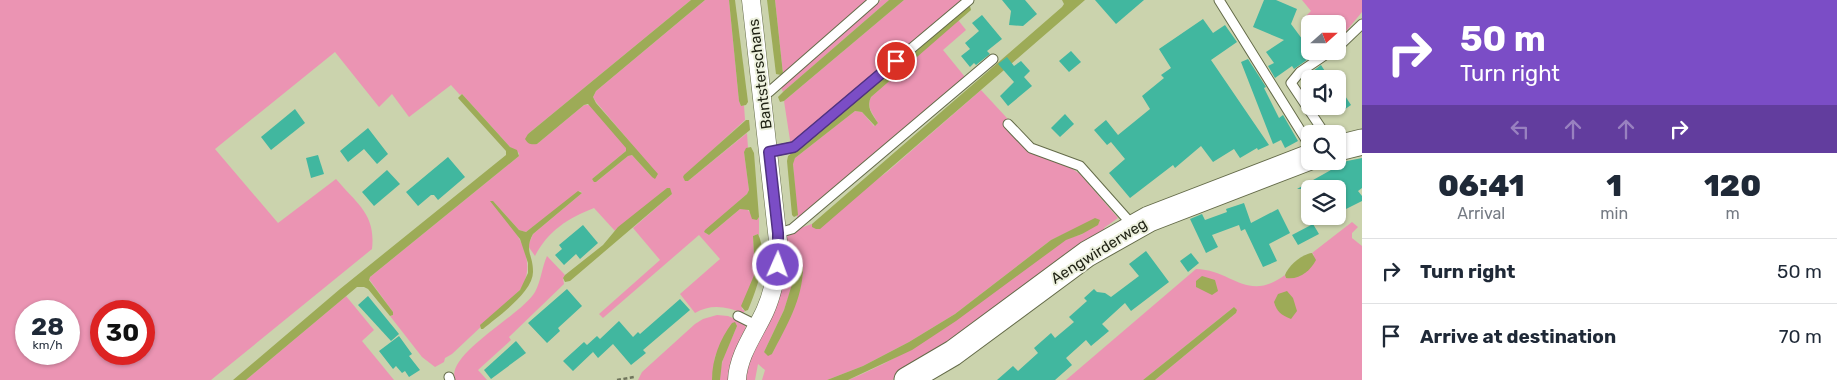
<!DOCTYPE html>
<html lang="en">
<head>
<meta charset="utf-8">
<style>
  :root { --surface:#fff; --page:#f6f6f7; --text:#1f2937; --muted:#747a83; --line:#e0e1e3 }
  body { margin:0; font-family:Rubik,sans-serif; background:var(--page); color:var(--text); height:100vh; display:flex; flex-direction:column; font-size:19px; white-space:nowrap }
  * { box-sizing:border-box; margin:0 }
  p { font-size:16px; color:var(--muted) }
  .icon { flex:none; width:28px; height:28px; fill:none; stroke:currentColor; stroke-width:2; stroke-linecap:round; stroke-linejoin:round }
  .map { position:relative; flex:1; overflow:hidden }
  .side { display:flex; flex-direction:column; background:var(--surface); width:475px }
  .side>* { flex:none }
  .guide { background:#7b4dc6; color:#fff; overflow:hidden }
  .needle { width:32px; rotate:69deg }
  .fabs { position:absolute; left:1301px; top:15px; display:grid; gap:10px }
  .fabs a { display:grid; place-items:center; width:45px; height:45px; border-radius:8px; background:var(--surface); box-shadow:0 1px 4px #0004; font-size:25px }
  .speed { position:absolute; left:15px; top:300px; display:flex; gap:10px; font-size:25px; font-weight:700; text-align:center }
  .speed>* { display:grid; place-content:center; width:65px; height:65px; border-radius:50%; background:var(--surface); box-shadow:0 1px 4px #0004; line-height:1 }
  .speed small { font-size:12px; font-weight:400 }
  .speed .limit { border:8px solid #d22; background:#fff; color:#111 }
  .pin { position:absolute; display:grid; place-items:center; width:42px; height:42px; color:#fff; margin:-21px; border:2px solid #fff; border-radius:50%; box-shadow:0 1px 5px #0007 }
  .me { position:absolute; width:55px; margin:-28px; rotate:2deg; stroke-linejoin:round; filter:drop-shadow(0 0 4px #0008) }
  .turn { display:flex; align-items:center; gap:18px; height:105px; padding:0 15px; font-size:22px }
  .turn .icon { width:65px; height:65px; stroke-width:2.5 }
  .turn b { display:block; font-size:35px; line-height:42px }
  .lanes { display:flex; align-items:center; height:48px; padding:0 15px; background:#0003; justify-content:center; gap:25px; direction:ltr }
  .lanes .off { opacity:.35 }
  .eta { display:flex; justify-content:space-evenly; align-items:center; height:85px; text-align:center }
  .eta b { font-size:30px; font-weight:800; line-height:35px }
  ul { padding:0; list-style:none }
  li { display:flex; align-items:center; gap:15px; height:65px; padding:0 15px; border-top:1px solid var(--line) }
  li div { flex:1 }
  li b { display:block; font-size:19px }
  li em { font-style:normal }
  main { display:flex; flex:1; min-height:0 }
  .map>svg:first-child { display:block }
</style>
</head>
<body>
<main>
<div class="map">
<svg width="1362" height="380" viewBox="0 0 1362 380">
  <rect width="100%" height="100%" fill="#cbd3ad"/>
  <g fill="#eb94b3" fill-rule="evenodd">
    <path d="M0 0H691L528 134 537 144 584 105H590L626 147V151L592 179 596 182 628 156 632 155 652 177 658 175 596 102 593 97 596 91 705 0H729L739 101 741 106 744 105 745 120 683 177 688 181 747 133 748 148 744 152 749 190 747 194 704 232 709 235 740 209 746 208 757 220 759 217V237L758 234 753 236 755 273 742 309 745 311 743 313C728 307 711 303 695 313L680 294 720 259 699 235 603 318 599 314 660 260 633 228 672 194 667 188 615 231 594 208C568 218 548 231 535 256L528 246 533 234 582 193 580 191 526 232 519 230 493 201C512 226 541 259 520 290L452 354 445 358 444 362 435 367 422 357 390 316 393 315V312L369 279 370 277 519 156V153L510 147 462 94 460 95 451 85 409 117 392 94 379 107 335 52 215 149 278 223 336 179C357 204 376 214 372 249L211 380H0ZM26 311H69V354H26ZM101 311H144V354H101Z"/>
    <path d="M775 0H871L781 79V75L783 74Z"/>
    <path d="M881 0H889L783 92 781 87Z"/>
    <path d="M904 0H972L831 123 790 155V140L784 101Z"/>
    <path d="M1302 0H1362V12L1338 41V24H1310V28L1303 19 1311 11Z"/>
    <path d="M958 20 966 30 943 50 965 77 899 137 803 218H797L793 163 795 158 855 111 862 112 874 126 878 123C873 114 866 107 871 97Z"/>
    <path d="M981 90 1042 156 1068 166 1080 174 1118 218 1104 228 1105 232 914 369 892 380H848C932 346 993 290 1066 239L1083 234 1081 226 1051 240 955 314 909 342 863 366 827 380H762L765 370 758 364 755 380H743L783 239 797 229 812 224V227L887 172ZM803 274 793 311 772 354 764 352 784 310 793 283Z"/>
    <path d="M1352 222 1358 227 1352 233V238L1362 246V380H1155L1236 313 1234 307 1143 380H1066L1196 269C1233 270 1247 303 1285 275L1286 278 1314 255 1312 253Z"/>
    <path d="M547 256 565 275 563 278 564 284 509 337 511 340 478 370 487 380H455C445 354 522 315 535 292 541 281 542 267 547 256Z"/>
    <path d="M346 296 374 330 362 341 394 380H246Z"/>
    <path d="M717 315 728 316 744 323 747 331 731 380H720C719 361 730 343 737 326L715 356 712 380H638L642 372 695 324 703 319Z"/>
  </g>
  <g fill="#9dab57">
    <path d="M691 0H705L596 91 593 97 596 103 658 174 655 179 652 177 632 155 628 156 596 182H594L592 179 626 151V148L588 104 584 105 537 144C531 145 528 144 525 139L528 134Z"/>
    <path d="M729 0H735L748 102 746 105 741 106 739 101Z"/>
    <path d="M767 0H775L783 74 781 75 776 74Z"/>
    <path d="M889 0H904L784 101 780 102 778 97 784 91Z"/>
    <path d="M1062 0H1085L820 229H816L812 227V224L1062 7 1064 4Z"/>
    <path d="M967 5 970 6 971 10 871 97C866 107 872 114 878 123L875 126 862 112 855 111 795 158 793 164 798 215 794 217 792 215 787 161 788 156 831 123Z"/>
    <path d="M462 94 510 147 517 150 519 156 370 277 369 280 393 312V315L390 316 368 289 364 287H357L246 380H233L340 289 506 155V151L458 98Z"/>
    <path d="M746 120H749L750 130 688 181H685L683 177 684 175Z"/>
    <path d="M751 147 754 153 759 217 757 220 752 219 749 210 740 209 709 235 704 232 705 230 747 194 749 190 744 152 746 148Z"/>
    <path d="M667 188H670L672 194 570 281 565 282 563 278 565 275 603 245 618 227Z"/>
    <path d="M578 191 582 193 533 234C524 250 533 255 533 271 534 292 498 316 483 329H481L480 325 520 290 528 273V263L520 239 490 201H493L519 230 526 232Z"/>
    <path d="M1095 218 1100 220 1098 225 1082 234 1066 240 956 321 912 350 848 380H827L863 366 909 342 955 314 1051 240Z"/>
    <path d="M758 234C769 257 757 288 748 310L745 311 741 306 755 273 753 236Z"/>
    <path d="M1312 253 1316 260C1310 271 1300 280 1286 278L1285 275C1288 266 1302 254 1312 253Z"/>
    <path d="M798 265 803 267C803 299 786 327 772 354L768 356 764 352 784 310Z"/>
    <path d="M1202 276 1215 280 1218 291 1212 295 1196 287V281Z"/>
    <path d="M1287 291 1293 298 1297 311 1291 319C1281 315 1277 312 1274 302L1278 294Z"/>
    <path d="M1234 307 1237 310 1236 313 1155 380H1143Z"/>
    <path d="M735 322 737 326 722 362 720 380H712C712 359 720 339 732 323Z"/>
  </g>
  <g fill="#41b79f">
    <path d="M1002 0H1025L1037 14 1023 26 1009 25 1011 11Z"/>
    <path d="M1095 0H1144L1116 24Z"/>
    <path d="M1264 0H1276L1297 9 1291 24 1314 55 1294 69 1292 66 1275 78 1268 66 1274 63 1266 52 1284 40 1253 27Z"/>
    <path d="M982 15 1002 39 987 51 990 54 976 65 974 63 970 67 961 56 970 49 965 43 979 31 972 23Z"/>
    <path d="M1203 19 1213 33 1225 25 1237 42 1211 60 1269 145 1258 150 1257 148 1240 158 1234 149 1213 162 1201 146 1175 168 1173 165 1130 198 1109 173 1125 159 1111 142 1107 145 1094 130 1106 120 1118 135 1150 109 1142 96 1164 78 1161 75 1171 68 1159 49Z"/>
    <path d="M1071 51 1081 62 1069 72 1059 61Z"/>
    <path d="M1007 57 1014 66 1021 61 1030 71 1024 77 1032 86 1008 106 1000 96 1014 82 998 64Z"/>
    <path d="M1248 59 1266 87 1264 88 1279 118 1283 115 1298 141 1285 148 1281 140 1273 144 1241 62Z"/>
    <path d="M1321 65 1330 79H1310V93L1301 80Z"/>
    <path d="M1338 85 1351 105 1338 114Z"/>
    <path d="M295 109 305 123 271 150 261 137Z"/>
    <path d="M1065 114 1074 124 1060 137 1051 128Z"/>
    <path d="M368 128 388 154 377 164 364 149 348 162 340 151Z"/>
    <path d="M318 155 324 174 311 178 306 158Z"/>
    <path d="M448 157 465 177 438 200 434 195H431L418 206 406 192Z"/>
    <path d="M1362 158V188L1358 191 1362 196V201L1338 213V189H1297L1347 161Z"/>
    <path d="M387 170 400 184 374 206 362 192Z"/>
    <path d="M1244 203 1251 223 1278 209 1290 233 1269 244 1277 261 1263 267 1245 229 1241 231 1239 225 1212 235 1218 247 1206 253 1190 219 1202 214 1205 220 1227 212 1226 209Z"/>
    <path d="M1313 224 1319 234 1298 245 1292 235Z"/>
    <path d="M583 225 598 243 580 259 576 254 564 265 555 255 562 249 559 245Z"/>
    <path d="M1146 251 1169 282 1131 311 1125 303 1102 324 1109 331 1091 346 1086 340 1066 358 1072 365 1055 380H997L1013 366 1018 371 1038 353 1034 348 1051 333 1055 338 1074 322 1069 317 1087 301 1084 298 1094 289 1097 292 1105 293 1111 297 1139 276 1129 264Z"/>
    <path d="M1191 253 1199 263 1188 272 1180 261Z"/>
    <path d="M567 289 582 306 558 328 560 331 547 343 528 323Z"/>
    <path d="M368 296 399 334 391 341 358 305Z"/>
    <path d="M680 299 690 310 643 350 646 353 631 365 613 344 598 358 589 347 593 352 573 371 563 361 584 342 587 345 597 336 600 339 619 321 633 337 638 332 640 334Z"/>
    <path d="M399 336 412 354 409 356 420 370 409 377 405 371 402 373 396 366 393 369 379 351Z"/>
    <path d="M516 341 526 353 491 379 484 370Z"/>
  </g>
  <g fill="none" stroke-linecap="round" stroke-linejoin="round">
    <defs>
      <g id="lane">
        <path d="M1219 0 1305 138 1310 150"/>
        <path d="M1338 47 1362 24"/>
        <path d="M762 92H769L874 0"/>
        <path d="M1008 124 1031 148 1080 166 1128 220 1132 228"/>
        <path d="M1325 134 1291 83 1300 72 1331 51"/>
        <path d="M769 152 794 147 969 0"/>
        <path d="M778 233 792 229 993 59"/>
        <path d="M738 316 758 326"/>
        <path d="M449 377 450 380"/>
      </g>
      <path id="street" d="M737 380C738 355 755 333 765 311 774 291 777 272 779 250L751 0"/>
      <g id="secondary">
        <path d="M1338 148 1362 142"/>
        <path d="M907 380 953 353 1087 254 1149 219 1310 157"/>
      </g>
    </defs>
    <use href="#lane" stroke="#646b49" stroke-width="11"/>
    <use href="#street" stroke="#646b49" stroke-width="19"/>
    <use href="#secondary" stroke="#646b49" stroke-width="27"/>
    <path stroke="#70755c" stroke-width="2.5" stroke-dasharray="4 2.5" stroke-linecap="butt" d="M617 380 634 377"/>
    <use href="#lane" stroke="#fff" stroke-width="9"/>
    <use href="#street" stroke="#fff" stroke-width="18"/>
    <use href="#secondary" stroke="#fff" stroke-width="25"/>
  </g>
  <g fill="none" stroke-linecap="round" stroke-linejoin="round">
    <defs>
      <path id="route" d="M778 265V233L769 152 794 147 896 61"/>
    </defs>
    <use href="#route" stroke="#503281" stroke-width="12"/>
    <use href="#route" stroke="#7b4dc6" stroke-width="9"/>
  </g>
  <g text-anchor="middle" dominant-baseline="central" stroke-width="4" stroke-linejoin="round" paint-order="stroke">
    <g font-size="15" fill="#1f2214" stroke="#edf1de">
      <text transform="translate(760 74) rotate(-97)">Bantsterschans</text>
      <text transform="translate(1099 251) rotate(-32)">Aengwirderweg</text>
    </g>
  </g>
</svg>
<div class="fabs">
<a><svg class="needle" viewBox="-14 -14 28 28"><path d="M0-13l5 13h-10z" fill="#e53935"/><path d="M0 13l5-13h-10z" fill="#747a83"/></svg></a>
<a><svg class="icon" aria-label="sound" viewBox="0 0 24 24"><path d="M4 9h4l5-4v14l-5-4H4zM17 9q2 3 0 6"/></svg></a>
<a><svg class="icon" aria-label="search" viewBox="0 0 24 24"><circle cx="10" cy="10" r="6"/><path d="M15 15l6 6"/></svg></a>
<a><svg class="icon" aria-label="layers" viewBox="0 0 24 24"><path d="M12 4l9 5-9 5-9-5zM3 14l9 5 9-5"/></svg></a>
</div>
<div class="speed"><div>28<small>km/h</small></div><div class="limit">30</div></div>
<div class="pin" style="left:896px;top:61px;background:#d93025"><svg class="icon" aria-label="arrive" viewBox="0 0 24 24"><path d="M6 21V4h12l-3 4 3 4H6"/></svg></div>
<svg class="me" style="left:778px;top:265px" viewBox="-20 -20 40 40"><circle r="17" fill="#7b4dc6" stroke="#fff" stroke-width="3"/><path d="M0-11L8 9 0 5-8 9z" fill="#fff"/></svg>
</div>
<section class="side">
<div class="guide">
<div class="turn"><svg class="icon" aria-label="right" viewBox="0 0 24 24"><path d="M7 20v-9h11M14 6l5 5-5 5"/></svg><div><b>50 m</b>Turn right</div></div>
<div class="lanes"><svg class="icon off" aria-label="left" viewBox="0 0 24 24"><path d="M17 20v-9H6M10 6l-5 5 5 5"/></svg><svg class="icon off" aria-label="ahead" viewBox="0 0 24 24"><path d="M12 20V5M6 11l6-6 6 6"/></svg><svg class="icon off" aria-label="ahead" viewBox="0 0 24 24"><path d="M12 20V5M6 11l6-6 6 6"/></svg><svg class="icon" aria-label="right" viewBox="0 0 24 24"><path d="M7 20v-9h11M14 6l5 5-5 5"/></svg></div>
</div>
<div class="eta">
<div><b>06:41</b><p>Arrival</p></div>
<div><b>1</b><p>min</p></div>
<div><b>120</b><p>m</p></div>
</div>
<ul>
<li><svg class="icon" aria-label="right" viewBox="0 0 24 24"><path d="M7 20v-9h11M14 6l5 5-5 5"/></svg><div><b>Turn right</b></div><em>50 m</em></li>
<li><svg class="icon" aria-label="arrive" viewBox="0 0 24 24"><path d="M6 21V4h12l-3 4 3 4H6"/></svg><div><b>Arrive at destination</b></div><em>70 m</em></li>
</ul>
</section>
</main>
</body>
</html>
